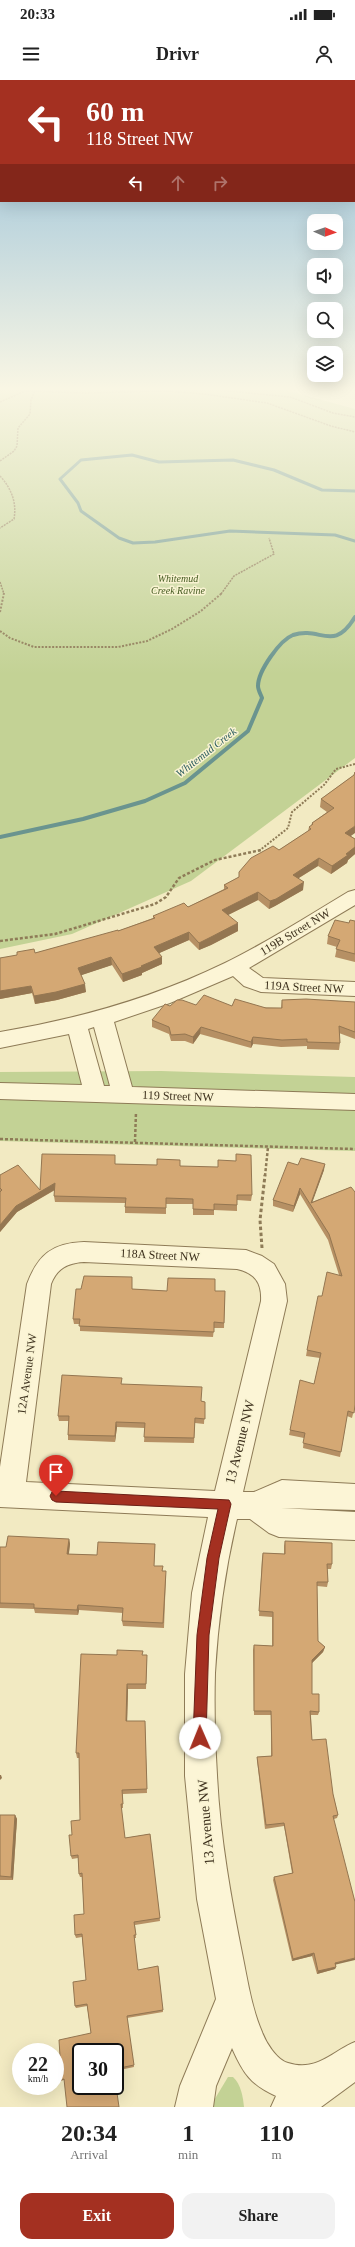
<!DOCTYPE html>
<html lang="en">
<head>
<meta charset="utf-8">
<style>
  :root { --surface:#fff; --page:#f2f2f2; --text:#222; --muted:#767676; --accent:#a43021 }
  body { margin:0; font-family:Georgia,serif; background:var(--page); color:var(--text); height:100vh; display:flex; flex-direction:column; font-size:15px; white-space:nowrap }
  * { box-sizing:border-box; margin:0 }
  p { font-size:13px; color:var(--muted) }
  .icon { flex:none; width:22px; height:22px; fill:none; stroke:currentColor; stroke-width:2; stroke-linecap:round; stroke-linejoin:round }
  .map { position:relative; height:2027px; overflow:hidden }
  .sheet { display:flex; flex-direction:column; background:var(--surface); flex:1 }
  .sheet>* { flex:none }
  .banner { position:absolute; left:0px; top:0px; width:355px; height:122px; box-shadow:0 4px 16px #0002; background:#a43021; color:#fff; overflow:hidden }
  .needle { width:26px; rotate:92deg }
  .controls { position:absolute; left:307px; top:134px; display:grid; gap:8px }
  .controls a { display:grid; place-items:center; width:36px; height:36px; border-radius:8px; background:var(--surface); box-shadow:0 4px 16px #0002; font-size:20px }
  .speed { position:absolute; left:12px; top:1963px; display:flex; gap:8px; font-size:20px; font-weight:700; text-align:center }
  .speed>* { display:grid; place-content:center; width:52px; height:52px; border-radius:50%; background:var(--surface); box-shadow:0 4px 16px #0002; line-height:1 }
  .speed small { font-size:10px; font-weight:400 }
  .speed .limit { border:2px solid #111; border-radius:6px; background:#fff; color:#111 }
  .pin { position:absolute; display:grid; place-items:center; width:34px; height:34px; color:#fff; margin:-41px -17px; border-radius:50% 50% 50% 0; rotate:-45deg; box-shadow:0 0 4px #0007 }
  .pin .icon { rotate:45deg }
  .me { position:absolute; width:44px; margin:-22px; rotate:359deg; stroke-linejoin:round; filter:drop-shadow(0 0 3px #0008) }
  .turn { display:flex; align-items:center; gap:14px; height:84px; padding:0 20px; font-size:18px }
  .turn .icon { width:52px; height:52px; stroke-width:2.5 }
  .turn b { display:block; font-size:28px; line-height:34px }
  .lanes { display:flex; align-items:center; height:38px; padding:0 20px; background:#0003; justify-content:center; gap:20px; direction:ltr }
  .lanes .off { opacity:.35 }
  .eta { display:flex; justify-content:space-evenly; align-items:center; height:68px; text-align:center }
  .eta b { font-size:24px; font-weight:700; line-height:28px }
  .cta { display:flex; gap:8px; margin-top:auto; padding:8px 20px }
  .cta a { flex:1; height:46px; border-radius:12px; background:var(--accent); color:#fff; font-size:16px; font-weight:700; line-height:46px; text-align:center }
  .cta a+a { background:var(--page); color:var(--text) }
  .status { display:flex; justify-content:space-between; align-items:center; height:28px; padding:0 20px; background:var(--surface); direction:ltr }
  .status svg { height:11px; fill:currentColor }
  header { display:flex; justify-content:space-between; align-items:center; height:52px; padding:0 20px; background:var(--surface); font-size:18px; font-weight:700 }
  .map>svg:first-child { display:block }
</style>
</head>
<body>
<div class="status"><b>20:33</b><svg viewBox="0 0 49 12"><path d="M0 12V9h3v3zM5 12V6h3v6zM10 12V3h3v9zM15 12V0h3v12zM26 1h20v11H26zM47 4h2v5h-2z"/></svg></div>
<header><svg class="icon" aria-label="menu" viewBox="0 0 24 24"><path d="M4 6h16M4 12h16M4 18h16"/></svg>Drivr<svg class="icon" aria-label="person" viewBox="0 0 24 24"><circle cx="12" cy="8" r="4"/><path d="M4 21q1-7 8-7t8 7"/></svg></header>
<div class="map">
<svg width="355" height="2027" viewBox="0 0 355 2027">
  <rect width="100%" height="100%" fill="#f2eac2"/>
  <g fill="#c3d295">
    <path d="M0 310H285L355 329V678L191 801 72 854 0 869Z"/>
    <path d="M161 991 355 997V1071L0 1061V992Z"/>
    <path d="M228 1997H233C241 2004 243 2017 244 2027H210Z"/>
  </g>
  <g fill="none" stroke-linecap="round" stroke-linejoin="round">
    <path stroke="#6a948f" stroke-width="3" d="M355 411 322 410 274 390 233 380 159 382 132 375 81 380 60 399 78 423 81 431 119 458 133 463 155 462 230 451 335 455 355 461"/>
    <path stroke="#6a948f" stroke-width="4" d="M0 757 83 739 145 721 185 703 248 651 262 618C261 615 258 610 258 606 258 591 280 560 293 555 321 546 333 573 355 537"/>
    <defs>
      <g id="minor">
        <path d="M355 810V825L249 888 263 898 355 902V916L261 912 244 906 233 896 170 923 114 942 132 1007 355 1014V1030L0 1019V1003L82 1005 69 954 0 968V952C78 939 153 918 225 883 268 862 308 836 348 812ZM94 947 110 1006H104L88 949Z"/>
        <path d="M84 1162 246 1170 262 1176 274 1184 285 1204 287 1221 243 1412H254L282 1400 355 1404V1430L281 1428 355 1432V1460L279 1457 269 1453 250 1439H237C225 1490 218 1541 215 1593 214 1627 215 1662 217 1695 220 1757 231 1818 243 1878 248 1903 252 1929 262 1952 266 1963 277 1980 288 1983 317 1992 331 1972 355 1962V2002L321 2027H271L276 2016C251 2005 243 1993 232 1968L216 2006 213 2027H175L180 2006 216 1919 197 1819 185 1696V1594L192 1513 208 1437 0 1427V1387L27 1204C38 1175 52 1163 84 1162ZM84 1182 237 1189C255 1193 262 1203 261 1221L215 1411 26 1402 51 1204C57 1188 68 1183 84 1182Z"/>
      </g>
    </defs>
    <use href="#minor" stroke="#8e7b57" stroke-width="2"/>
    <g stroke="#8e7b57" stroke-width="1.5" stroke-dasharray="2 1" stroke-linecap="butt">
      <path d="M218 310 290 317 333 333 355 337"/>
      <path d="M0 322 25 311 85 313 166 311 204 314 267 323 331 346 355 352"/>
      <path d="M0 381 14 371 17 366 18 348 30 334 31 320 35 310"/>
      <path d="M0 396C11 408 17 422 14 439L0 448"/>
      <path d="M0 502 4 514"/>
      <path d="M221 514 234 496 274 474 269 458"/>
    </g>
    <g stroke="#8e7b57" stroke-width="2" stroke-dasharray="2 1.5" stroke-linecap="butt">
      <path d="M0 532 4 513"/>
      <path d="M0 551 10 558 34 567H118L147 561 172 549 201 531 222 513"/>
      <path d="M259 771 288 748 292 732 324 705 336 689 355 684"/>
    </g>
    <g stroke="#8e7b57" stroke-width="2.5" stroke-dasharray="3 2" stroke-linecap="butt">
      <path d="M0 861 55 854 155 824 166 817 179 798 215 780 261 770"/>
      <path d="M0 1059 355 1069"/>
      <path d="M135 1062 136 1032"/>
      <path d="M265 1096 268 1067"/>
    </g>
    <path stroke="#8e7b57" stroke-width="3" stroke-dasharray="3.5 2.5" stroke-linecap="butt" d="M262 1168 260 1140 265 1095"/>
    <use href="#minor" fill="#fcf5d6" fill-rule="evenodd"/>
  </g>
  <g fill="#b69064">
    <path d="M354 695 351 756 355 759V774L348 780 347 783 331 794 318 786 299 798 303 810 275 826 269 829 258 820 228 835 238 851 211 865 199 870 189 860 159 873 162 884 142 893V895L123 902 112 885 81 895 86 912 57 920 35 924 32 913 0 919V878L35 873 118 851 153 838V836L188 827 224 809V805L239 797 279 770 308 751 309 747 311 746 312 743 327 732 320 727 321 719Z"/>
    <path d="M355 841V882L335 877 337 867 327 864 328 856 349 843Z"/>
    <path d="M282 920 355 922V959L339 953 340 963 339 970 307 969V966L281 967 253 964 251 968 200 954 193 964 185 961H171L169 954 152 947V940L170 926 196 925 232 926 281 928Z"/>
    <path d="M115 1081V1084L180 1086 252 1115 251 1121 237 1120V1131L214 1130V1135H193V1124H166V1134L125 1133V1123L55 1122 54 1116 55 1110 17 1132 0 1152V1095L40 1110Z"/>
    <path d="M298 1085 324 1090 312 1122 351 1107 355 1325 352 1338 347 1336 340 1377 303 1368 304 1358 289 1355 290 1350 314 1304 320 1278 306 1276 307 1270 322 1216 339 1195 328 1160 300 1114 293 1132 273 1126V1120Z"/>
    <path d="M132 1203V1209L167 1211H225L224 1248H214L213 1257 80 1251V1244H74L73 1239Z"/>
    <path d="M122 1304 201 1321 205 1322 204 1344 195 1343 194 1363 144 1362 145 1348 117 1347 115 1362 68 1360V1355L69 1341H59L58 1336Z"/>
    <path d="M69 1459 70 1464 69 1474 97 1475 155 1464 154 1486 163 1491 166 1496 164 1548 123 1546 122 1541 123 1533 79 1530 78 1535 35 1533 34 1529 0 1528V1467H6Z"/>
    <path d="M285 1461 332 1484 331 1489H327L328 1502 327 1507 317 1506 318 1561 325 1567 323 1572 312 1583V1614L319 1632 318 1635H311L312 1660 333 1714 338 1735 337 1738 334 1739 336 1887 335 1889 317 1894 312 1876 292 1881 273 1800 274 1797 292 1793 284 1746 265 1749 257 1680V1677L271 1676V1635H254L253 1570 254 1565 272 1566V1537L259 1536 262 1478 263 1473 284 1474V1466Z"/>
    <path d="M143 1575 147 1580 146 1609H128L127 1641H145L147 1713 123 1714V1728H121L125 1758 150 1754 160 1841 135 1845 136 1858H134L138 1890 158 1886 163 1932 127 1938 134 1987 115 1991V1972L64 2000 55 2003V1978L60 1976 91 1953 87 1926 76 1928 75 1926 86 1900 82 1857 76 1858 75 1855 84 1834 82 1797H80L79 1794 78 1778 72 1779 71 1776 72 1755 80 1740 79 1678H77L76 1673Z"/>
    <path d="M0 1735H15L17 1739 13 1800H0Z"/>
  </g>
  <g fill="#947651">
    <path d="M355 746V753L344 761 345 753Z"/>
    <path d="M355 767V774L348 780 347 783 331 794 332 786 346 774Z"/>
    <path d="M319 778 318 786 292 802 293 795Z"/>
    <path d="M304 802 303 810 275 826 269 829 270 821Z"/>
    <path d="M258 812V820L222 838V830Z"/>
    <path d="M238 843V851L211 865 199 870V863Z"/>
    <path d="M189 852V860L155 875 154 867Z"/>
    <path d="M111 877 112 885 79 896 78 888Z"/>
    <path d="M162 877V884L142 893V895L123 902 122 894Z"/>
    <path d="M85 904 86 912 57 920 35 924 34 916Z"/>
    <path d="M31 906 32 913 0 919V911Z"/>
    <path d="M201 947 200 954 193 964V957Z"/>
    <path d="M253 957V964L251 968V962Z"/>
    <path d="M325 1084 324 1090 311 1126V1123Z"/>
    <path d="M55 1103 56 1109 17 1132 0 1152V1145L16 1126Z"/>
    <path d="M300 1108V1114L293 1132 294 1126Z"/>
    <path d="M116 1342 117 1347 115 1362V1356Z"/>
    <path d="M69 1459 70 1464 68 1479 67 1474Z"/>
    <path d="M78 1525 79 1530 78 1535 77 1530Z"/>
    <path d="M325 1567 323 1572 311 1584 312 1580Z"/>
    <path d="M127 1604 128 1609 127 1646 126 1641Z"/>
    <path d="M0 1695H1L2 1698 0 1700Z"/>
    <path d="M15 1735 17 1739 13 1800 11 1797Z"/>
    <path d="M314 1873 312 1876 292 1881 293 1879Z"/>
    <path d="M355 1878V1880L334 1885 335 1883Z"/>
    <path d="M336 1887 335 1889 317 1894 318 1891Z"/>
  </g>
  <g fill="#d4a874" stroke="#947651">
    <path d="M355 692V746L345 753 355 759V767L346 774 348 775 332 786 319 778 293 795 304 802 276 819 270 821 258 812 222 830 238 843 211 857 199 863 189 852 154 867 162 877 141 886 142 887 122 894 111 877 78 888 85 904 56 912 34 916 31 906 0 911V878L17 875V872L34 869 35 873 118 850V851L155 838 153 836 184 823 188 827 228 808 224 805 239 797V792L251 778 273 766 279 770 311 749 309 747 313 744 312 743 334 728 321 719 354 695Z"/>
    <path d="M335 840 349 843 350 840 355 841V874L336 869 340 860 328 856Z"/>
    <path d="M204 915 232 926 235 919 266 928H282V920L306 919 355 922V952L339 946 340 963 307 962V959L282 960 253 957 251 962 201 947 193 957 185 954 171 955 169 947 152 940 165 924 170 926 177 920H182L196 925Z"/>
    <path d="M42 1074 115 1075V1084L157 1085V1079L180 1080V1086L218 1087V1080L236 1081V1074L251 1075 252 1115H237V1125L214 1124V1130L193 1129V1119L166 1118V1128L125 1127 126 1118 54 1116 55 1103 16 1126 0 1145V1112L2 1110 0 1108V1095L18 1085 40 1110Z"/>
    <path d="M301 1078 325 1084 311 1123 351 1107 355 1112V1325L354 1333 348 1331 341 1372 303 1363 305 1353 290 1350 300 1300 314 1304 321 1273 307 1270 318 1216H322L327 1192 342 1196 329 1154 300 1108 294 1126 273 1120 288 1082 298 1085Z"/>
    <path d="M84 1196 132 1197V1209L167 1211 168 1198 215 1199V1211H225L224 1243 214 1242V1252L79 1246 80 1239H73L76 1209H81Z"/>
    <path d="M62 1295 122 1298 121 1304 202 1307 201 1321 205 1322V1339L195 1338 194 1358 144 1357 145 1343 116 1342 115 1356 68 1355 69 1336H58Z"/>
    <path d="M8 1456 69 1459 67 1474 97 1475 98 1462 155 1464 154 1486H163L162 1491H166L163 1543 122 1541 123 1528 78 1525 77 1530 34 1528V1524L0 1523V1467H6Z"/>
    <path d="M285 1461 332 1463V1484H327L328 1502H317L318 1561 325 1567 312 1580V1614H319V1632L310 1631 312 1660 326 1659 333 1714 338 1735 333 1736 355 1822V1878L335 1883 336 1887 318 1891 314 1873 293 1879 274 1797 293 1793 284 1743 266 1745 257 1677 272 1676 271 1631H254V1565L273 1566V1532L259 1531 263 1473 285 1474Z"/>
    <path d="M117 1570 143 1571 142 1575H147L146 1604H127L126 1641H145L147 1709 122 1710 123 1724H121L125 1758 150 1754 160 1838 134 1842 136 1855H134L138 1890 158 1886 163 1930 127 1936 134 1985 115 1989V1972H81V2006H115V1999L119 2027H67L64 1999 55 2001V1978L60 1976 59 1960 91 1953 87 1924 75 1926 73 1902 86 1900 82 1854 75 1855 74 1835 84 1834 82 1793 79 1794 78 1775 71 1776 69 1755H72L71 1741 80 1740 79 1673H76L81 1574 117 1575Z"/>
    <path d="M0 1735H15L11 1797 0 1796Z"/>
  </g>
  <linearGradient id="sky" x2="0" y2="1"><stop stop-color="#8dbbd8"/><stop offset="0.52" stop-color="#f9f6e4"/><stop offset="1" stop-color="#f9f6e4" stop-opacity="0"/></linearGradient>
  <rect width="355" height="594" fill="url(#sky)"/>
  <path fill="#a43021" stroke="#6b1f15" d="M56 1411 229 1420 231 1424 219 1478 209 1555 206 1658 204 1663 200 1665 195 1663 193 1658 197 1555 207 1478 218 1429 56 1422 52 1420 50 1416 52 1412Z"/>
  <g text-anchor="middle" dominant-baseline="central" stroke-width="3" stroke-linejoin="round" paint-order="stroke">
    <g font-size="10" font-style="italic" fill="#455b21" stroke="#f9f3d2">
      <text x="178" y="498">Whitemud<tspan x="178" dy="12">Creek Ravine</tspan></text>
    </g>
    <g font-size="11" font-style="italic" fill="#2a5b5e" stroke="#f9f3d2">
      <text transform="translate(206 672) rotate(-38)">Whitemud Creek</text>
    </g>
    <g font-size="12" fill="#3d301d" stroke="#f9f3d2">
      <text transform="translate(295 852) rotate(-31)">119B Street NW</text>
      <text transform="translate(304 907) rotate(3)">119A Street NW</text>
      <text transform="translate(178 1016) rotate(2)">119 Street NW</text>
      <text transform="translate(160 1175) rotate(3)">118A Street NW</text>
      <text transform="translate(27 1294) rotate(-82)">12A Avenue NW</text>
    </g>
    <g font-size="14" fill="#3d301d" stroke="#f9f3d2">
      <text transform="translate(240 1362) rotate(-76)">13 Avenue NW</text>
      <text transform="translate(206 1742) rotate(-95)">13 Avenue NW</text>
    </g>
  </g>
</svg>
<div class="controls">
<a><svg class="needle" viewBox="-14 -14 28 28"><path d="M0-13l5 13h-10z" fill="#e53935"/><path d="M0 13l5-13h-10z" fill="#767676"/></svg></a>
<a><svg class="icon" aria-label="sound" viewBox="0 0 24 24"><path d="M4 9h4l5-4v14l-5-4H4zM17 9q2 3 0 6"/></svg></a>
<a><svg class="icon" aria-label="search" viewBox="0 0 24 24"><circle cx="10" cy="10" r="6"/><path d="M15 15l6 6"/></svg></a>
<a><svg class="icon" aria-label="layers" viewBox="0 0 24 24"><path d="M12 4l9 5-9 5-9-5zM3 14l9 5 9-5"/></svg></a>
</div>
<div class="speed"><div>22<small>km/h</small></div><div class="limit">30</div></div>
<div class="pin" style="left:56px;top:1416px;background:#d93025"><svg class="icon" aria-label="arrive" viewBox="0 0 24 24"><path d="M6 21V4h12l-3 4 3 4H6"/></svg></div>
<svg class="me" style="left:200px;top:1658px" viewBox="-20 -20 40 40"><circle r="19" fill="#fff"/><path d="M0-13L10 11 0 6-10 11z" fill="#a43021"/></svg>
<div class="banner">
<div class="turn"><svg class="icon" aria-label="left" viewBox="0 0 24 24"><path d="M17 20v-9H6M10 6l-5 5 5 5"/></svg><div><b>60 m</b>118 Street NW</div></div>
<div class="lanes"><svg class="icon" aria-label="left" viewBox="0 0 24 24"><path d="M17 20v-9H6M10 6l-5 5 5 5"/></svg><svg class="icon off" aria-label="ahead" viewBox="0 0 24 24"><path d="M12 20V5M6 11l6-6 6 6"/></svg><svg class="icon off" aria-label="right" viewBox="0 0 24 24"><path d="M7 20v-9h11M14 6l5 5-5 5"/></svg></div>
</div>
</div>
<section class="sheet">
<div class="eta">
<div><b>20:34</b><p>Arrival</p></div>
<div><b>1</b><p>min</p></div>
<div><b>110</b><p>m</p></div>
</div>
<div class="cta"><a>Exit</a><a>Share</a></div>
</section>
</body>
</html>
